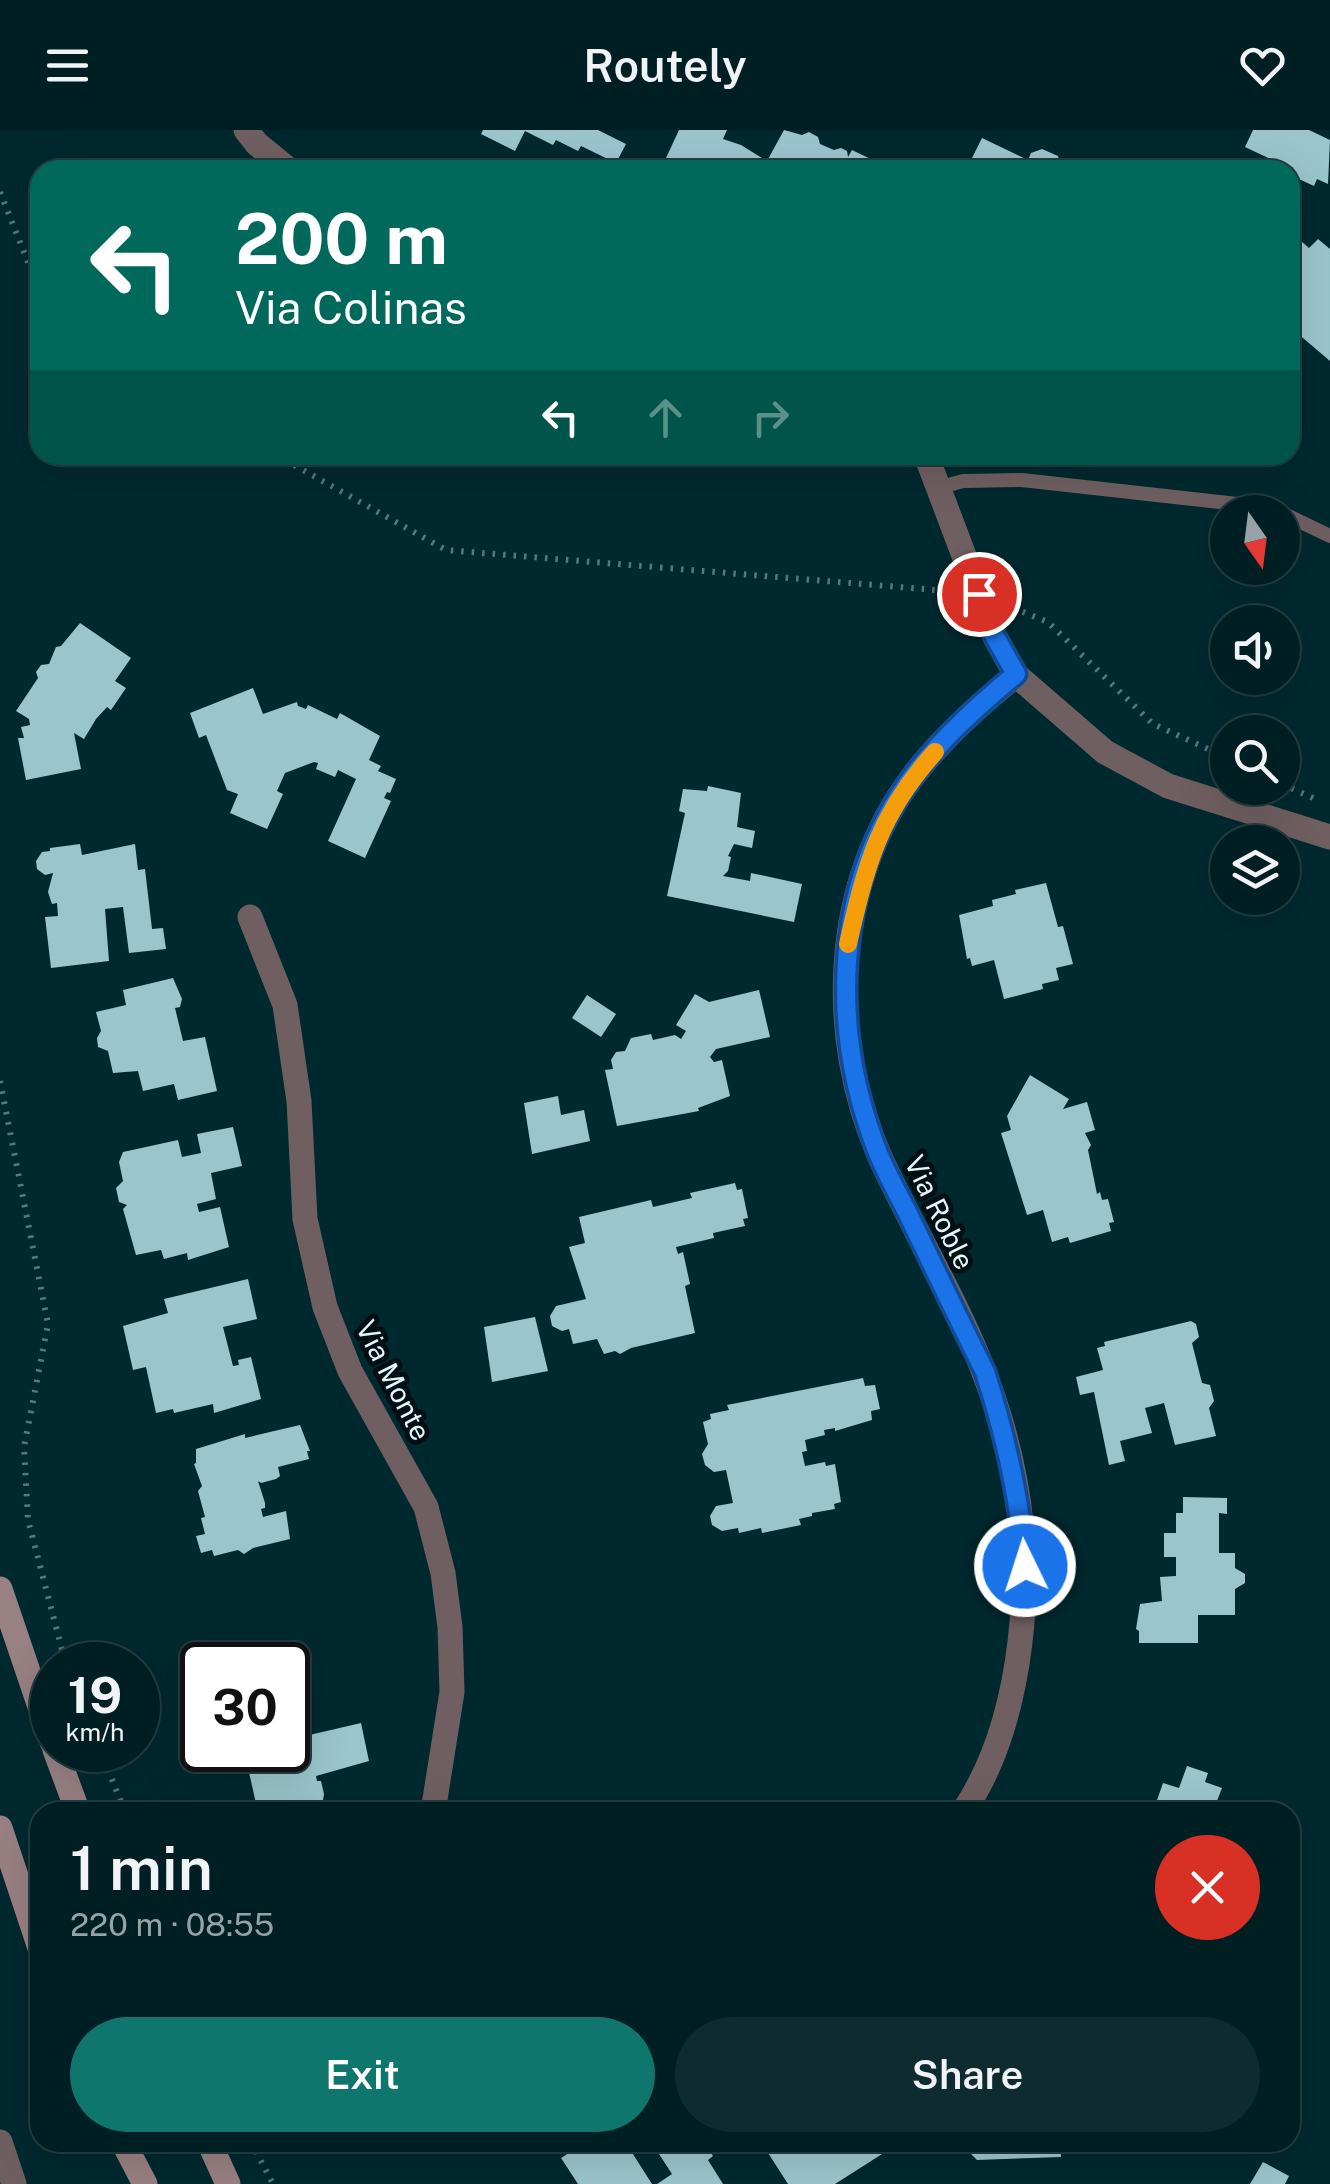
<!DOCTYPE html>
<html lang="en">
<head>
<meta charset="utf-8">
<style>
  :root { --surface:#001f23; --page:#0e2c30; --text:#f1f3f6; --muted:#95a2a6; --line:#223d41; --accent:#0f766e }
  body { margin:0; font-family:"Public Sans",sans-serif; background:var(--page); color:var(--text); height:100vh; display:flex; flex-direction:column; font-size:38px; white-space:nowrap }
  * { box-sizing:border-box; margin:0 }
  p { font-size:32px; color:var(--muted) }
  .icon { flex:none; width:55px; height:55px; fill:none; stroke:currentColor; stroke-width:2; stroke-linecap:round; stroke-linejoin:round }
  .map { position:relative; flex:1; overflow:hidden }
  .details { position:absolute; left:30px; top:1672px; width:1270px; height:350px; display:flex; flex-direction:column; background:var(--surface); border-radius:30px; box-shadow:0 10px 40px #0002,0 0 0 2px var(--line) }
  .details>* { flex:none }
  .banner { position:absolute; left:30px; top:30px; width:1270px; height:305px; border-radius:30px; box-shadow:0 10px 40px #0002,0 0 0 2px var(--line); background:#00695c; color:#fff; overflow:hidden }
  .needle { width:65px; rotate:166deg }
  .buttons { position:absolute; left:1210px; top:365px; display:grid; gap:20px }
  .buttons a { display:grid; place-items:center; width:90px; height:90px; border-radius:50%; background:var(--surface); box-shadow:0 10px 40px #0002,0 0 0 2px var(--line); font-size:50px }
  .speed { position:absolute; left:30px; top:1512px; display:flex; gap:20px; font-size:50px; font-weight:700; text-align:center }
  .speed>* { display:grid; place-content:center; width:130px; height:130px; border-radius:50%; background:var(--surface); box-shadow:0 10px 40px #0002,0 0 0 2px var(--line); line-height:1 }
  .speed small { font-size:25px; font-weight:400 }
  .speed .limit { border:5px solid #111; border-radius:15px; background:#fff; color:#111 }
  .pin { position:absolute; display:grid; place-items:center; width:85px; height:85px; color:#fff; margin:-42px; border:5px solid #fff; border-radius:50%; box-shadow:0 2px 10px #0007 }
  .me { position:absolute; width:110px; margin:-55px; rotate:356deg; stroke-linejoin:round; filter:drop-shadow(0 0 8px #0008) }
  .turn { display:flex; align-items:center; gap:35px; height:210px; padding:0 40px; font-size:45px }
  .turn .icon { width:130px; height:130px; stroke-width:2.5 }
  .turn b { display:block; font-size:70px; line-height:85px }
  .lanes { display:flex; align-items:center; height:95px; padding:0 40px; background:#0003; justify-content:center; gap:50px; direction:ltr }
  .lanes .off { opacity:.35 }
  .round { display:grid; place-items:center; flex:none; width:105px; height:105px; border-radius:52px; background:var(--page) }
  .headline { display:flex; align-items:center; justify-content:space-between; height:170px; padding:0 40px }
  h1 { font-size:60px; font-weight:600; line-height:75px }
  .cta { display:flex; gap:20px; margin-top:auto; padding:20px 40px }
  .cta a { flex:1; height:115px; border-radius:60px; background:var(--accent); color:#fff; font-size:40px; font-weight:600; line-height:115px; text-align:center }
  .cta a+a { background:var(--page); color:var(--text) }
  header { display:flex; justify-content:space-between; align-items:center; height:130px; padding:0 40px; background:var(--surface); font-size:45px; font-weight:600 }
  .map>svg:first-child { display:block }
</style>
</head>
<body>
<header><svg class="icon" aria-label="menu" viewBox="0 0 24 24"><path d="M4 6h16M4 12h16M4 18h16"/></svg>Routely<svg class="icon" aria-label="heart" viewBox="0 0 24 24"><path d="M12 20l-8-8c-3-5 5-10 8-4 3-6 11-1 8 4z"/></svg></header>
<div class="map">
<svg width="1330" height="2054" viewBox="0 0 1330 2054">
  <rect width="100%" height="100%" fill="#00292f"/>
  <g fill="#9bc5cd">
    <path d="M483 0H598L626 14 616 33 581 16 578 21 556 10 553 15 525 1 515 21 481 4Z"/>
    <path d="M679 0H727L723 9 741 15 767 31 784 0 802 5 809 2 818 7 820 14 834 20 841 18 847 21 848 27 852 20 883 35 881 40H716L704 34 701 40H670L673 31 666 28Z"/>
    <path d="M1253 0H1309L1330 10 1328 54 1317 49 1314 56 1290 45 1287 37 1245 17Z"/>
    <path d="M982 8 1028 30 1031 23 1042 19 1058 26 1061 38 966 40Z"/>
    <path d="M1318 109 1330 119V231L1290 197V123L1301 111 1309 118Z"/>
    <path d="M80 493 131 528 115 551 126 558 111 580 107 577 96 589 84 609 74 603 81 639 26 650 18 608H24L21 597 30 595 29 589 16 581 38 548 36 542 41 535 49 534 56 517 61 516Z"/>
    <path d="M253 558 263 584 297 572 298 576 306 579 308 575 337 589 340 583 380 606 369 630 381 636 378 641 396 649 390 663 387 662 384 668 391 671 365 728 328 711 356 649 338 640 335 647 316 639 318 633 314 632 285 643 277 661 283 664 267 699 230 683 238 664 227 660 206 605 199 608 190 583Z"/>
    <path d="M708 656 741 663 737 697 755 701 752 718 734 714 728 726 731 727 728 741 723 746 750 751 751 743 802 754 794 792 667 766 685 683 679 681 683 659 707 661Z"/>
    <path d="M80 714 82 725 135 714 138 740 145 739 152 799 163 798 166 819 129 823 123 777 105 779 109 831 51 838 45 787 58 786 57 773 52 774 48 762 53 743 45 745 37 739 36 731 42 722 50 721V718Z"/>
    <path d="M1046 753 1058 797 1063 796 1073 834 1056 838 1059 850 1042 854 1043 859 1004 869 994 830 972 836 970 828 967 829 959 785 993 776 992 770 1016 764 1015 760Z"/>
    <path d="M173 848 182 869 180 877 175 878 183 911 205 907 217 961 178 970 174 954 143 961 138 941 113 943 108 921 98 917 97 908 101 901 96 882 126 875 123 860Z"/>
    <path d="M759 860 770 907 716 919 710 927 714 932 722 930 730 966 698 978 699 981 617 996 605 940 613 939 611 930 616 922 625 921 631 908 651 904 653 910 675 905 681 909 686 901 676 895 695 864 709 872Z"/>
    <path d="M587 865 616 884 601 907 572 888Z"/>
    <path d="M1030 945 1069 969 1063 979 1087 972 1095 1000 1085 1003 1091 1015 1088 1020 1097 1064 1100 1062 1102 1070 1108 1069 1114 1092 1109 1093 1111 1101 1070 1113 1068 1107 1052 1112 1043 1080 1027 1085 1001 1003 1011 1000 1007 986Z"/>
    <path d="M558 966 561 985 584 980 590 1011 532 1024 524 973Z"/>
    <path d="M233 997 242 1036 211 1043 216 1069 197 1074 199 1082 220 1077 229 1117 188 1130 187 1123 164 1129 161 1120 136 1125 123 1079 127 1075 119 1072 116 1058 123 1051 119 1032 123 1022 178 1010 182 1027 201 1023 197 1004Z"/>
    <path d="M735 1053 737 1060 742 1059 748 1088 743 1089 745 1096 713 1103 714 1108 676 1117 678 1124 683 1122 690 1154 685 1156 695 1203 631 1218 620 1224 615 1221 604 1224 597 1209 573 1214 569 1199 562 1201 552 1196 550 1186 556 1176 586 1169 569 1117 585 1113 579 1087 651 1070 653 1077 692 1068 690 1063Z"/>
    <path d="M248 1149 257 1189 223 1197 233 1236 239 1235 238 1230 251 1227 261 1269 214 1283 213 1274 174 1283 173 1279 156 1283 146 1237 133 1240 123 1196 168 1183 164 1169Z"/>
    <path d="M535 1187 548 1241 492 1252 484 1197Z"/>
    <path d="M1191 1191 1196 1194 1199 1207 1192 1213 1202 1253 1210 1255 1214 1271 1209 1278 1216 1306 1175 1315 1164 1273 1145 1278 1152 1303 1120 1311 1125 1331 1109 1335 1094 1262 1080 1265 1076 1247 1103 1240 1097 1218 1105 1216 1104 1212Z"/>
    <path d="M863 1248 865 1256 875 1255 880 1279 871 1281 872 1290 835 1301V1298L824 1300 825 1305 805 1310 807 1321 802 1322 805 1336 825 1332 826 1336 835 1334 841 1372 834 1374 835 1379 812 1383V1386L799 1389 801 1395 762 1403 761 1398 739 1403 738 1398 722 1401 712 1395 710 1386 716 1376 733 1373 726 1340 714 1342 705 1335 702 1324 708 1314 703 1292 711 1289 710 1284 729 1280 727 1275Z"/>
    <path d="M300 1295 310 1321H307L309 1329 278 1337 280 1346 276 1349 261 1353 258 1351 265 1373V1378L261 1379 263 1387 286 1381 290 1409 253 1418 244 1424 238 1420 214 1426 212 1420 201 1423 196 1406 205 1404 201 1388 205 1387 198 1361 202 1356 194 1334 196 1333V1319L245 1304V1308Z"/>
    <path d="M1183 1367 1227 1368V1384L1219 1383V1423H1235V1438L1245 1444V1453L1235 1459V1485H1198V1513H1139V1501L1136 1499 1140 1474 1162 1471 1160 1447 1176 1446V1427H1164V1403H1176V1383H1183Z"/>
    <path d="M361 1593 369 1631 316 1646 317 1651H321L324 1664 323 1670 315 1671 318 1682H258L248 1638 253 1637 250 1620H288V1610Z"/>
    <path d="M1187 1636 1208 1643 1205 1652 1222 1658 1215 1676 1231 1682H1169L1171 1678 1156 1673 1163 1653 1179 1658Z"/>
    <path d="M586 2012H645L631 2021 652 2054H578L561 2028Z"/>
    <path d="M678 2012H704L713 2026 708 2030 723 2054H657L672 2044 659 2024Z"/>
    <path d="M761 2012H886L890 2019 835 2054H788Z"/>
    <path d="M959 2012H1060L1061 2027 977 2030Z"/>
    <path d="M1263 2032 1289 2046 1285 2054H1250Z"/>
  </g>
  <g fill="none" stroke-linecap="round" stroke-linejoin="round">
    <g stroke="#56777d" stroke-width="6" stroke-dasharray="2.5 8" stroke-linecap="butt">
      <path d="M0 62 40 162"/>
      <path d="M276 325 446 420 948 461"/>
      <path d="M1013 478 1048 492 1153 594 1228 628"/>
      <path d="M1282 654 1313 668"/>
      <path d="M0 951 48 1194 24 1317 28 1390 66 1535"/>
      <path d="M100 1620 125 1682"/>
      <path d="M251 2012 273 2054"/>
    </g>
    <g stroke="#6f5f60" stroke-width="14">
      <path d="M941 357 963 351 1022 350 1273 378 1281 382"/>
      <path d="M1282 383 1330 406"/>
    </g>
    <g stroke="#6f5f60" stroke-width="25">
      <path d="M246 0 257 14 289 40"/>
      <path d="M926 325 994 505 1016 545 1105 622 1168 656 1330 707"/>
      <path d="M250 787 285 875 299 971 305 1089 325 1177 350 1241 426 1377 443 1443 450 1497 452 1562 433 1682"/>
      <path d="M963 1682C997 1632 1013 1571 1020 1512 1031 1420 1018 1331 985 1245 957 1170 913 1100 880 1027 827 907 832 752 914 645 943 607 979 575 1016 545"/>
      <path d="M0 2012 14 2054"/>
    </g>
    <g stroke="#998082" stroke-width="25">
      <path d="M0 1459 52 1612"/>
      <path d="M55 1620 78 1682"/>
      <path d="M0 1698 40 1818"/>
      <path d="M123 2012 145 2054"/>
      <path d="M209 2012 228 2054"/>
    </g>
  </g>
  <g fill="none" stroke-linecap="round" stroke-linejoin="round">
    <defs>
      <path id="route" d="M979 464 994 505 1016 544C979 575 942 608 913 646 832 755 830 901 878 1023 888 1047 901 1069 912 1092 936 1142 960 1192 985 1242 1006 1307 1020 1368 1025 1436"/>
    </defs>
    <use href="#route" stroke="#114b97" stroke-width="25"/>
    <use href="#route" stroke="#1a73e8" stroke-width="18"/>
    <path stroke="#f59e0b" stroke-width="18" d="M848 814C866 735 879 684 935 622"/>
  </g>
  <g text-anchor="middle" dominant-baseline="central" stroke-width="10" stroke-linejoin="round" paint-order="stroke">
    <g font-size="28" fill="#e2f7fb" stroke="#020f12">
      <text transform="translate(940 1082) rotate(64)">Via Roble</text>
      <text transform="translate(394 1250) rotate(63)">Via Monte</text>
    </g>
  </g>
</svg>
<div class="buttons">
<a><svg class="needle" viewBox="-14 -14 28 28"><path d="M0-13l5 13h-10z" fill="#e53935"/><path d="M0 13l5-13h-10z" fill="#95a2a6"/></svg></a>
<a><svg class="icon" aria-label="sound" viewBox="0 0 24 24"><path d="M4 9h4l5-4v14l-5-4H4zM17 9q2 3 0 6"/></svg></a>
<a><svg class="icon" aria-label="search" viewBox="0 0 24 24"><circle cx="10" cy="10" r="6"/><path d="M15 15l6 6"/></svg></a>
<a><svg class="icon" aria-label="layers" viewBox="0 0 24 24"><path d="M12 4l9 5-9 5-9-5zM3 14l9 5 9-5"/></svg></a>
</div>
<div class="speed"><div>19<small>km/h</small></div><div class="limit">30</div></div>
<div class="pin" style="left:979px;top:464px;background:#d93025"><svg class="icon" aria-label="arrive" viewBox="0 0 24 24"><path d="M6 21V4h12l-3 4 3 4H6"/></svg></div>
<svg class="me" style="left:1025px;top:1436px" viewBox="-20 -20 40 40"><circle r="17" fill="#1a73e8" stroke="#fff" stroke-width="3"/><path d="M0-11L8 9 0 5-8 9z" fill="#fff"/></svg>
<div class="banner">
<div class="turn"><svg class="icon" aria-label="left" viewBox="0 0 24 24"><path d="M17 20v-9H6M10 6l-5 5 5 5"/></svg><div><b>200 m</b>Via Colinas</div></div>
<div class="lanes"><svg class="icon" aria-label="left" viewBox="0 0 24 24"><path d="M17 20v-9H6M10 6l-5 5 5 5"/></svg><svg class="icon off" aria-label="ahead" viewBox="0 0 24 24"><path d="M12 20V5M6 11l6-6 6 6"/></svg><svg class="icon off" aria-label="right" viewBox="0 0 24 24"><path d="M7 20v-9h11M14 6l5 5-5 5"/></svg></div>
</div>
<section class="details">
<div class="headline"><div><h1>1 min</h1><p>220 m · 08:55</p></div><a class="round" style="background:#d93025;color:#fff"><svg class="icon" aria-label="close" viewBox="0 0 24 24"><path d="M6 6l12 12M18 6L6 18"/></svg></a></div>
<div class="cta"><a>Exit</a><a>Share</a></div>
</section>
</div>
</body>
</html>
